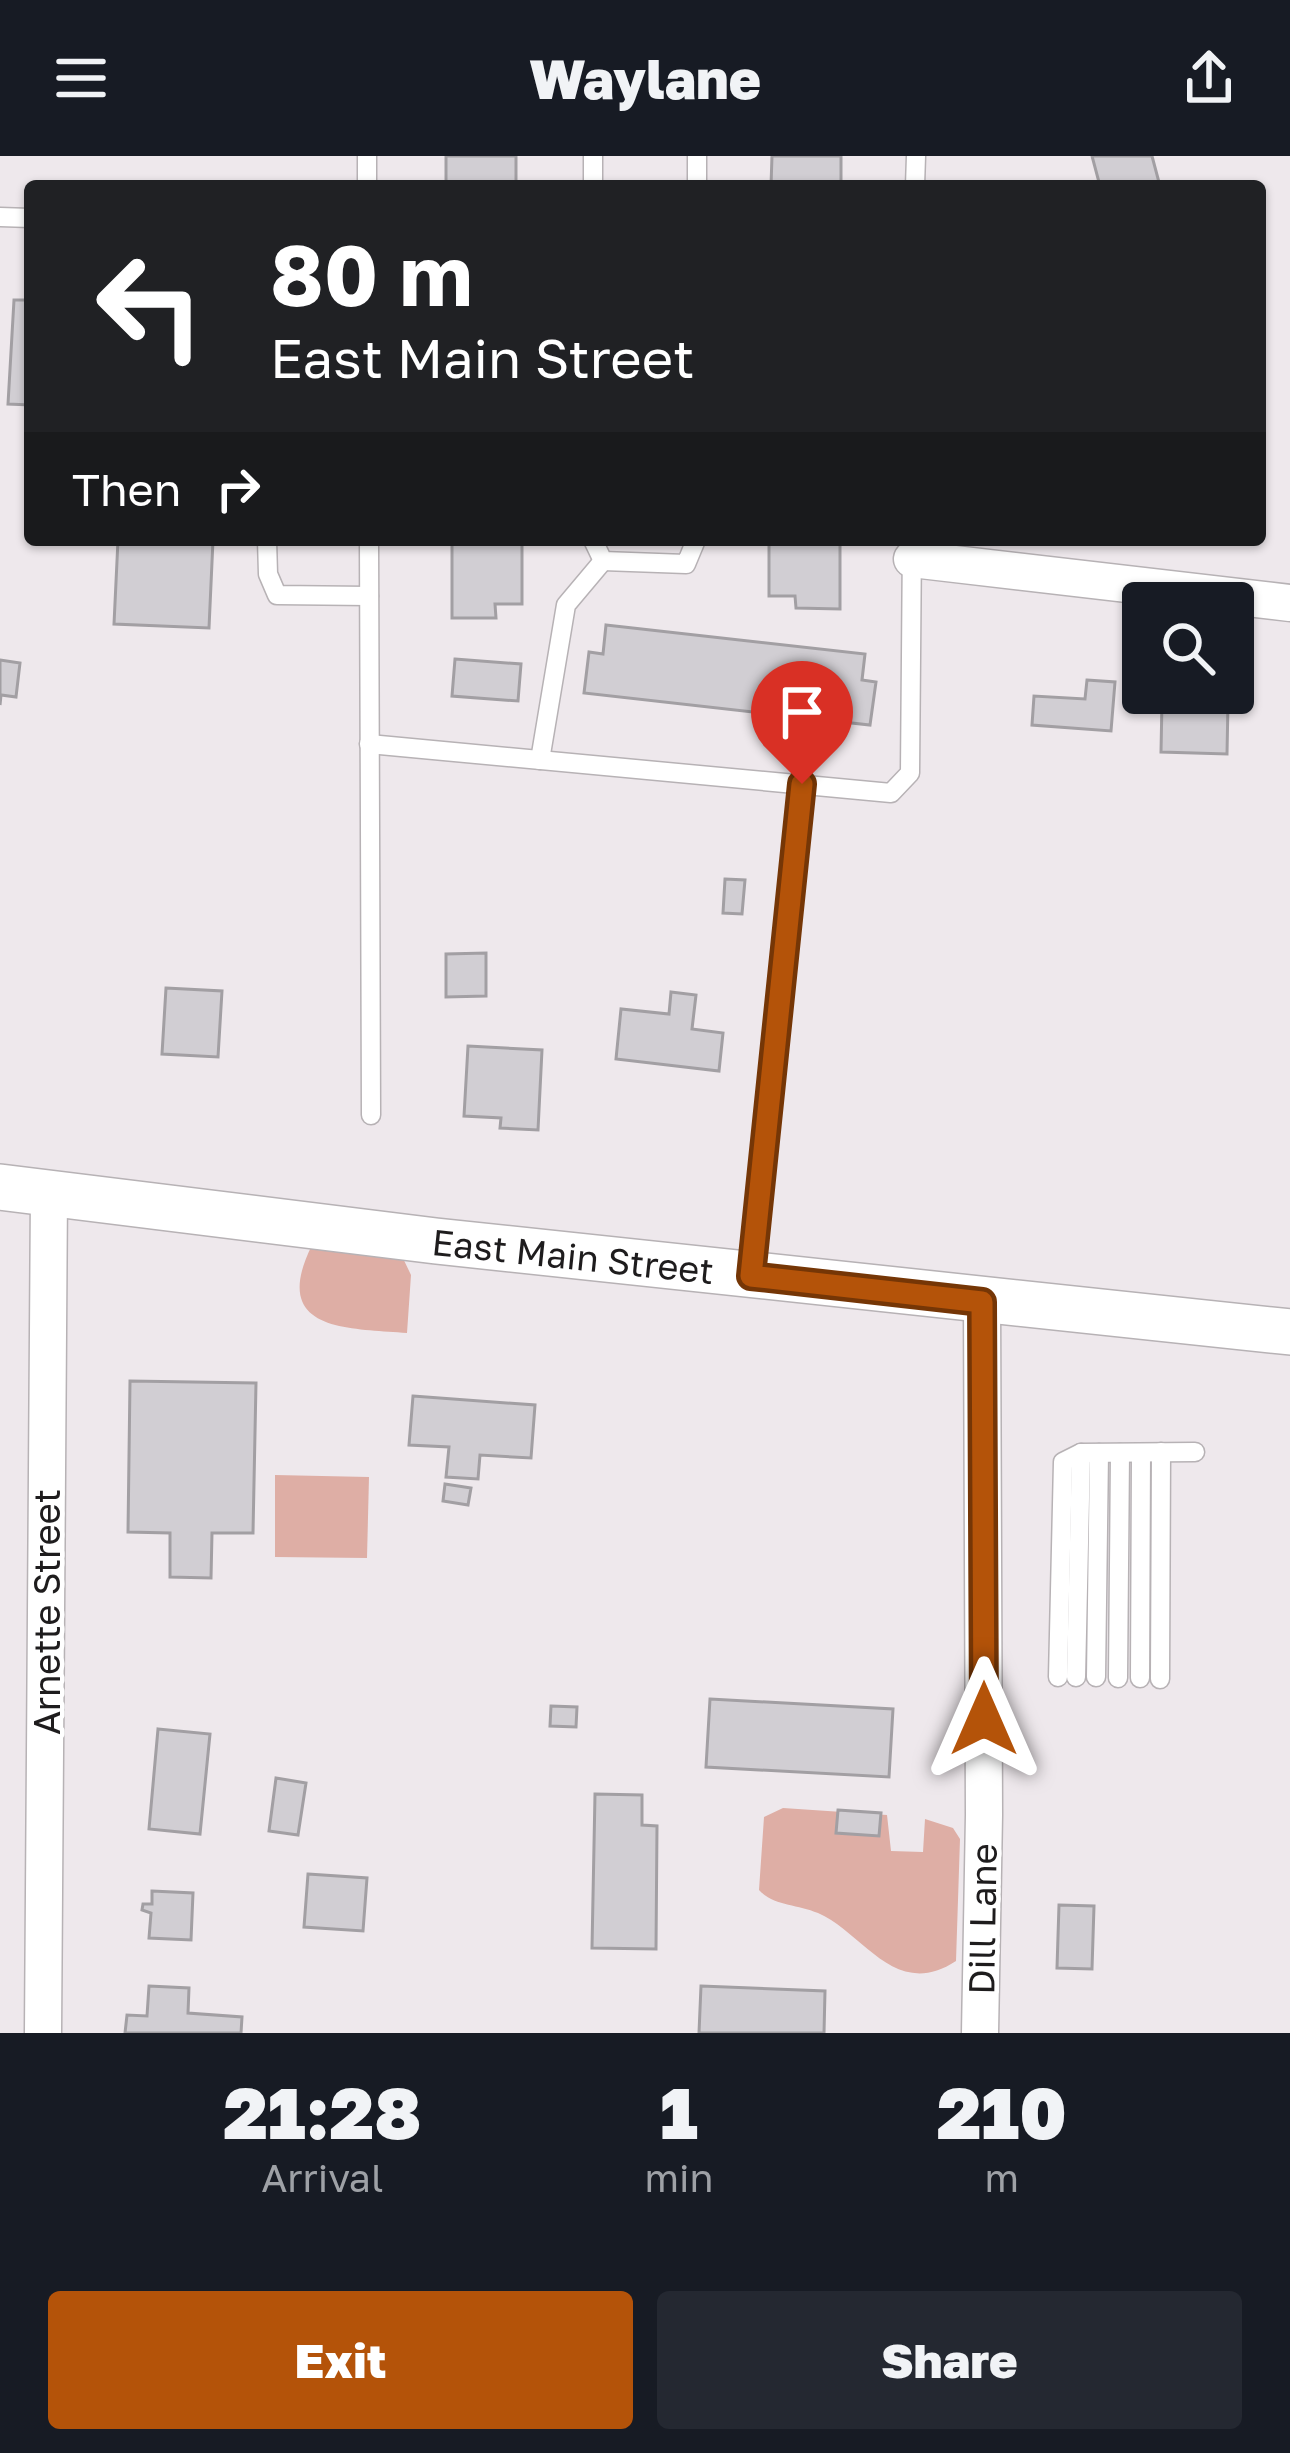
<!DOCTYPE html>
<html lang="en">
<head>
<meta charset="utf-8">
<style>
  :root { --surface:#171b24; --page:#242831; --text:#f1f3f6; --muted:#9ea1a6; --accent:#b45309 }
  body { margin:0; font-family:"Golos Text",sans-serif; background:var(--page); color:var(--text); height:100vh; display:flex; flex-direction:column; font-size:45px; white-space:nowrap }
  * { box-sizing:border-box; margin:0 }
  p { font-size:39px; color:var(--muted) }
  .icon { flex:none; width:66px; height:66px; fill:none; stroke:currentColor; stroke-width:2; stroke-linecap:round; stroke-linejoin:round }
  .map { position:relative; height:1877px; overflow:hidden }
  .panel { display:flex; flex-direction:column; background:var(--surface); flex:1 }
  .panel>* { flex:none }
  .hud { position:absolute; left:24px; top:24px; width:1242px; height:366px; border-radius:12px; box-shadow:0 3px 9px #0004; background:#202124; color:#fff; overflow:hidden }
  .controls { position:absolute; left:1122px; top:426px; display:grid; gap:24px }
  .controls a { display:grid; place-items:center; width:132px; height:132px; border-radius:12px; background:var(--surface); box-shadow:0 3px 9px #0004; font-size:60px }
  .pin { position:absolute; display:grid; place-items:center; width:102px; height:102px; color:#fff; margin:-123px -51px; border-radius:50% 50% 50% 0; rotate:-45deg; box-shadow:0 0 12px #0007 }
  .pin .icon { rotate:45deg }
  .me { position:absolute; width:132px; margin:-66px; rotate:0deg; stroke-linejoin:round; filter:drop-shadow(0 0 9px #0008) }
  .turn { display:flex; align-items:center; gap:42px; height:252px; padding:0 48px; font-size:54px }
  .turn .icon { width:156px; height:156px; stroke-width:2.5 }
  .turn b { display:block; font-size:84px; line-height:102px }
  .then { display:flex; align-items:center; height:114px; padding:0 48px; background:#0003; gap:24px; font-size:45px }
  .eta { display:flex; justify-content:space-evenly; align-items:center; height:204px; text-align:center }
  .eta b { font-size:72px; font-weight:800; line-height:84px }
  .primary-button { display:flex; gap:24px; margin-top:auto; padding:24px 48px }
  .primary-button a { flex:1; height:138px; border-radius:12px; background:var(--accent); color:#fff; font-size:48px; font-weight:800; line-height:138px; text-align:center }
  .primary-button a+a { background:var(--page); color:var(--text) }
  header { display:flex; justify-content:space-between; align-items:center; height:156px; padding:0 48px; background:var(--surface); font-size:54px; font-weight:800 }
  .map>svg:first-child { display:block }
</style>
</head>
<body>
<header><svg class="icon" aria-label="menu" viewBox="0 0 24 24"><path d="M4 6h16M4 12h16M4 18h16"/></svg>Waylane<svg class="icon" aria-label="share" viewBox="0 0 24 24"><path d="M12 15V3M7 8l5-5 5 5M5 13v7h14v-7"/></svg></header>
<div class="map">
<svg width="1290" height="1877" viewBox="0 0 1290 1877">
  <rect width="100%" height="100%" fill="#eee8ec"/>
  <g fill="#deaea5">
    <path d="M312 1089 400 1096 411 1119 407 1177C347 1172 269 1176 312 1089Z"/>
    <path d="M275 1319 369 1321 367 1402 275 1401Z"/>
    <path d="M783 1652 887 1659 891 1695 923 1696 925 1663 953 1672 960 1683 956 1805C895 1845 864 1777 818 1757 797 1748 774 1750 759 1734L764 1661Z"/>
  </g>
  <g fill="#d1ced3" stroke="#a29fa3" stroke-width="3">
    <rect x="446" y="0" width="70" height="30"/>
    <path d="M772 0H841V30H771Z"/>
    <path d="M1092 0H1152L1160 30H1100Z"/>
    <path d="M14 144H30V249L8 248Z"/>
    <path d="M118 384H213L209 472 114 468Z"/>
    <path d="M452 384H522V448H495L496 462H452Z"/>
    <path d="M769 384H840V453L796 452 795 440H769Z"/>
    <path d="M606 469 865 498 862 524 876 526 870 569 584 537 589 496 603 498Z"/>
    <path d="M455 503 521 508 518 545 452 540Z"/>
    <path d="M0 504 20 507 16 541 1 539 0 549Z"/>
    <path d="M1087 524 1115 526 1111 575 1032 569 1034 540 1085 543Z"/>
    <path d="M1162 545 1228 546 1227 598 1161 596Z"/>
    <path d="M725 723 745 724 742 758 723 757Z"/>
    <path d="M486 797V840L446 841V798Z"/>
    <path d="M166 832 222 835 218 901 162 898Z"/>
    <path d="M671 836 696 839 692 873 723 877 719 915 616 903 621 853 669 858Z"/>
    <path d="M468 890 542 894 538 974 500 972 501 962 464 960Z"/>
    <path d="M130 1225 256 1227 253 1377H212L211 1422 170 1421V1377L128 1376Z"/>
    <path d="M413 1240 535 1249 531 1302 480 1299 478 1323 446 1321 449 1291 409 1289Z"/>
    <path d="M445 1328 471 1332 468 1349 443 1345Z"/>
    <path d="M710 1543 893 1553 889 1621 706 1611Z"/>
    <path d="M551 1550 577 1551 576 1571 550 1570Z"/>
    <path d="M158 1573 210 1578 200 1678 149 1673Z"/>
    <path d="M276 1622 306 1627 298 1679 269 1675Z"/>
    <path d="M595 1638 642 1639V1669L657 1670 656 1793 592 1792Z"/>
    <path d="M838 1654 881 1657 879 1680 836 1677Z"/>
    <path d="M308 1718 367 1722 363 1775 304 1771Z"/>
    <path d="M152 1735 193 1737 191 1784 149 1782 151 1757 142 1754 143 1748H152Z"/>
    <path d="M1059 1749 1094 1750 1092 1813 1057 1812Z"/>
    <path d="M149 1830 189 1832 188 1857 242 1861 241 1877H125L127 1859 147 1860Z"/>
    <path d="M701 1830 825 1835 824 1877H699Z"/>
  </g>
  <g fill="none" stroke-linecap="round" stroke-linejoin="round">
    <defs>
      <g id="service">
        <path d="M593 0V30"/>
        <path d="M367 30V0"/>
        <path d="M697 30V0"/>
        <path d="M915 30 916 0"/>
        <path d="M0 61 30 62"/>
        <path d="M267 384 268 418 277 439 369 440"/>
        <path d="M369 384 371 959"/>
        <path d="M593 384 603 405 686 408 696 384"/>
        <path d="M369 588 891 637 910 617 912 384"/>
        <path d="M540 604 566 449 603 405"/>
        <path d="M751 1115 802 628"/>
        <path d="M1058 1521 1063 1306 1081 1297 1195 1296"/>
        <path d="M1076 1521 1081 1297"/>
        <path d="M1096 1521 1099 1297"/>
        <path d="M1118 1522 1120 1297"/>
        <path d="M1140 1522 1141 1297"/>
        <path d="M1160 1523 1161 1296"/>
      </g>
      <g id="minor">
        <path d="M912 403 1290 447"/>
        <path d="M43 1877 49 1036"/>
        <path d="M980 1877 984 1659 982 1146"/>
      </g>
      <path id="tertiary" d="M0 1031 436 1085 1290 1176"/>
    </defs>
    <use href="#service" stroke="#b7b2b5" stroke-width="21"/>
    <use href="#minor" stroke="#b7b2b5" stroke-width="39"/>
    <use href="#tertiary" stroke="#b7b2b5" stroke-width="48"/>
    <use href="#service" stroke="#fff" stroke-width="18"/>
    <use href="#minor" stroke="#fff" stroke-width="36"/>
    <use href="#tertiary" stroke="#fff" stroke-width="45"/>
  </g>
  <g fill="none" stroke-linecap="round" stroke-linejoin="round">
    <defs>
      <path id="route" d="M802 628 751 1120 982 1146 984 1563"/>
    </defs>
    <use href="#route" stroke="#753606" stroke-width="30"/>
    <use href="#route" stroke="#b45309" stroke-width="21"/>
  </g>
  <g text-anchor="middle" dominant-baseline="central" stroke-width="9" stroke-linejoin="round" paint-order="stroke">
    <g font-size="36" fill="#1e1c1d" stroke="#fff">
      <text transform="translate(573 1100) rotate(6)">East Main Street</text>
      <text transform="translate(46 1456) rotate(-90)">Arnette Street</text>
      <text transform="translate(982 1763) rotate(-89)">Dill Lane</text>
    </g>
  </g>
</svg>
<div class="controls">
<a><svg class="icon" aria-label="search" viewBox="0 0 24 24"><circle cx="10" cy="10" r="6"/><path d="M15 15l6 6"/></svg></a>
</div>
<div class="pin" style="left:802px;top:628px;background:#d93025"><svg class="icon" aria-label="arrive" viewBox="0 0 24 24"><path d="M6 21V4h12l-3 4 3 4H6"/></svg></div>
<svg class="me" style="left:984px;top:1563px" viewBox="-20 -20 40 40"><path d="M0-17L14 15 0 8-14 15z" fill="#b45309" stroke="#fff" stroke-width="4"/></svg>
<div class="hud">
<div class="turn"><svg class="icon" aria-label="left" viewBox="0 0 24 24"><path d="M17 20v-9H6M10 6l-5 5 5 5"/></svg><div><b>80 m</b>East Main Street</div></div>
<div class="then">Then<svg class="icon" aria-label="right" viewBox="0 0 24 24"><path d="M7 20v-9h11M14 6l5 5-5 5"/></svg></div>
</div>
</div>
<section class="panel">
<div class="eta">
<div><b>21:28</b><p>Arrival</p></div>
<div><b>1</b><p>min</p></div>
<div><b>210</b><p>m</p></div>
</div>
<div class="primary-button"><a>Exit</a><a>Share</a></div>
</section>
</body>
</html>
